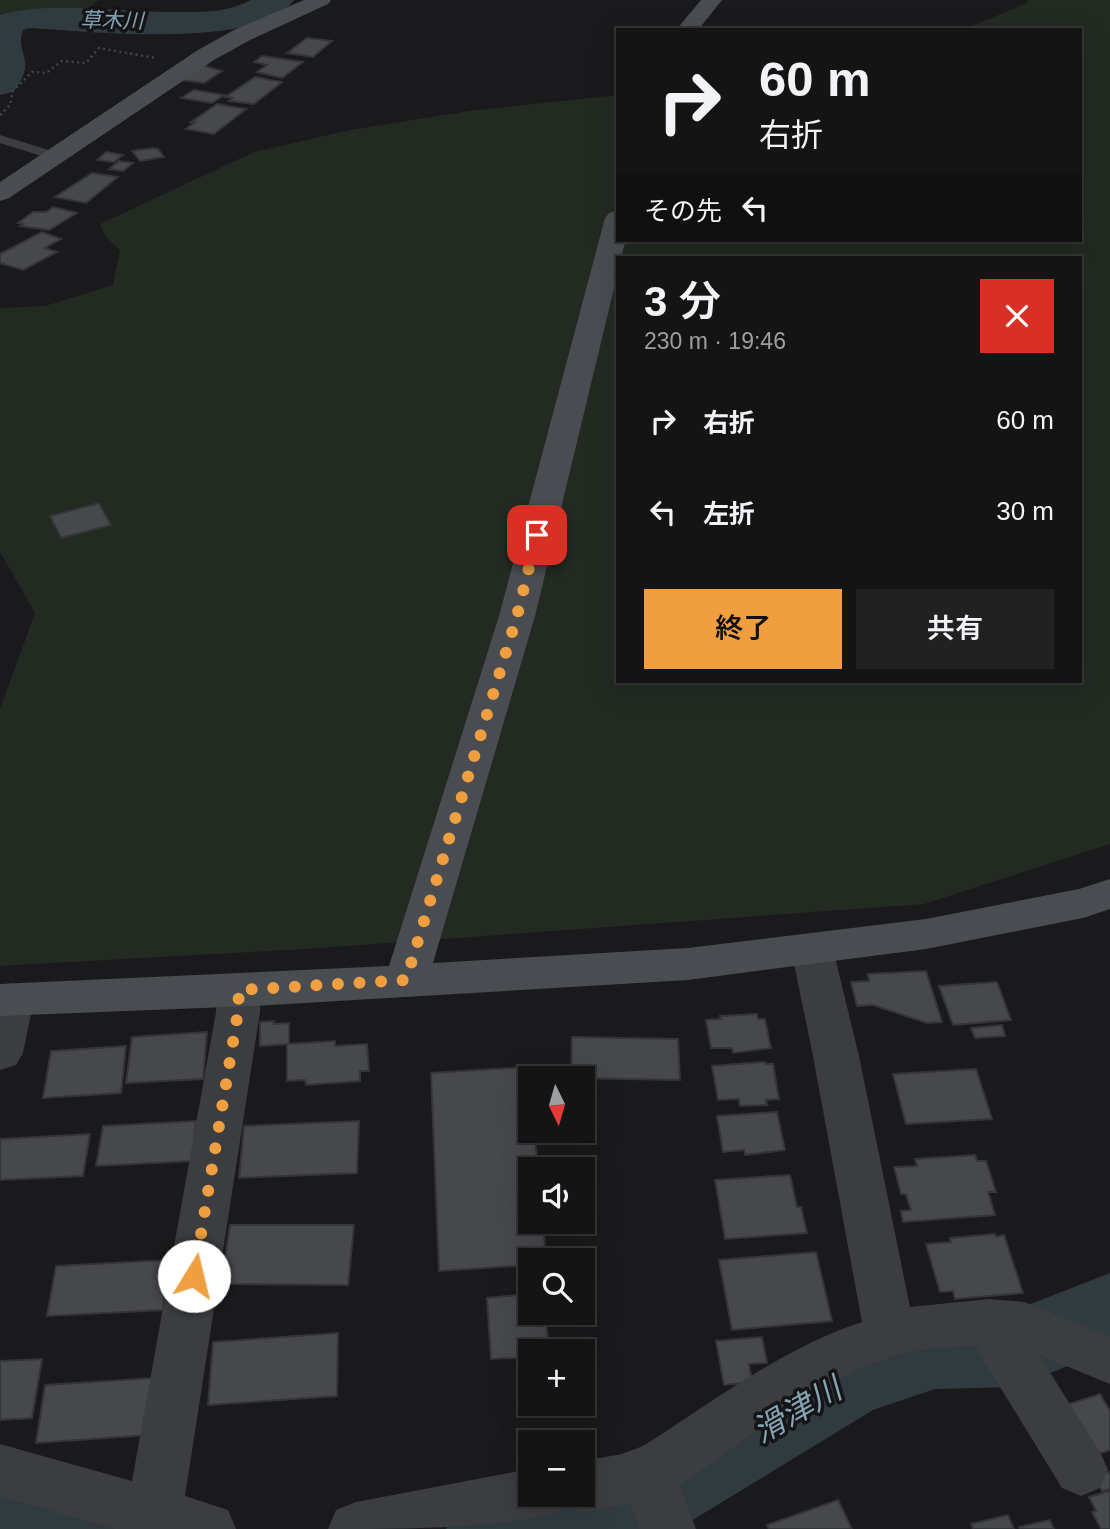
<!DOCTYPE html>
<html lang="ja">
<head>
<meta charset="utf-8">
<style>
  :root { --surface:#141415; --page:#212122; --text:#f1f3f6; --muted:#9d9ea0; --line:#333334; --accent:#ef9f3f }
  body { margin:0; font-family:Helvetica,"Noto Sans JP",sans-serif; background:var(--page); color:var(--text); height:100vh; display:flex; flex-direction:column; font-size:26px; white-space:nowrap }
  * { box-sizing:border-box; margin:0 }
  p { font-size:23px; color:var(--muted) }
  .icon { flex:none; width:38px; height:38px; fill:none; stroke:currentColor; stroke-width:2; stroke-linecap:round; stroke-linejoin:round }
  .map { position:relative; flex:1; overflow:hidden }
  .details { position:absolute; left:616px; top:256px; width:466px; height:427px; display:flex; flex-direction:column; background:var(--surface); border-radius:0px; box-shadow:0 7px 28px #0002,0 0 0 2px var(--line) }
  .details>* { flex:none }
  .banner { position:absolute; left:616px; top:28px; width:466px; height:214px; border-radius:0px; box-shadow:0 7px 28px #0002,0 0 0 2px var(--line); background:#141415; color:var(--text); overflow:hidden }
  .needle { width:46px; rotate:175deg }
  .buttons { position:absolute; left:518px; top:1066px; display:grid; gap:14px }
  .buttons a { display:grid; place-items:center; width:77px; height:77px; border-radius:0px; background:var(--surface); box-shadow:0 7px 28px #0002,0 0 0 2px var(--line); font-size:35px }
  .pin { position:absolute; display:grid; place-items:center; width:60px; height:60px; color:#fff; margin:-30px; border-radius:14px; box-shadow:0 4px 10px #0006 }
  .me { position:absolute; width:77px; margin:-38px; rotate:9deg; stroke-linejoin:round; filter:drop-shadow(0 0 5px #0008) }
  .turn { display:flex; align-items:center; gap:24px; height:147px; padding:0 28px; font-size:32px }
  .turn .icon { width:91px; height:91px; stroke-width:2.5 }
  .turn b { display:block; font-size:49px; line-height:60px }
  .then { display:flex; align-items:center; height:66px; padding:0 28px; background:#0003; gap:14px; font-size:26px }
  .round { display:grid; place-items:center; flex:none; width:74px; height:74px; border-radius:0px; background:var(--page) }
  .summary { display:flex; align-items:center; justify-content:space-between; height:119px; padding:0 28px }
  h1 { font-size:42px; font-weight:600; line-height:52px }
  .action { display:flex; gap:14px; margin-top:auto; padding:14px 28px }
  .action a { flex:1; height:80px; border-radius:0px; background:var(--accent); color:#111; font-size:28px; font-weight:600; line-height:80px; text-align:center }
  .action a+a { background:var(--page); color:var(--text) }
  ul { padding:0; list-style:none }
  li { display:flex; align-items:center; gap:21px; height:91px; padding:0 28px }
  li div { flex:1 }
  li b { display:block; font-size:26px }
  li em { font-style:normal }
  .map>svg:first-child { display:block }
</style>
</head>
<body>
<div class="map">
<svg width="1110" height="1529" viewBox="0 0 1110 1529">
  <rect width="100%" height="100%" fill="#1a1a1c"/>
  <g fill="#222a22" fill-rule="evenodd">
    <path d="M0 0H98L87 10 38 13 0 20Z"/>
    <path d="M1028 0H1110V844L924 904 306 949 0 966V709L35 613 0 552V308L45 306 113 285 120 250 106 237 100 224 254 152 350 130 469 111 618 95V240H1080V30H962L1025 4ZM618 257H1080V681H618Z"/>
  </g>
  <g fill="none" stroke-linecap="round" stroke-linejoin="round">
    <g fill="#303b40" fill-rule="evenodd">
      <path d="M251 0H294C259 51 87 31 29 28L23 30C14 55 39 59 13 92L0 95V15C52 0 127 13 183 12 208 12 228 12 251 0Z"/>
      <path d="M1110 1273V1349L1016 1387 935 1389 873 1410 678 1529H446L459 1498 492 1485 530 1479V1494H583V1471L617 1466 815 1352 935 1313 1013 1311Z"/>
      <path d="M0 1470 70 1485 103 1498 116 1529H0Z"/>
    </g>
  </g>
  <g fill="#47484c" stroke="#343538" stroke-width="2">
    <path d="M307 38 332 41 313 57 287 53Z"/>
    <path d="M262 56 303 62 282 78 257 72 267 65 254 62Z"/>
    <path d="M202 65 222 71 204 83 181 80Z"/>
    <path d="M255 77 282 82 254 104 229 101 233 98 225 97Z"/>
    <path d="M194 90 224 95 212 103 181 98Z"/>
    <path d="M217 104 246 109 214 134 186 129 195 122H191Z"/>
    <path d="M153 148 158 149 164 157 140 161 132 151Z"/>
    <path d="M106 152 123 155 114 162 97 160Z"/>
    <path d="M119 161 133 163 123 171 109 169Z"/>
    <path d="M92 173 118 177 86 203 55 197Z"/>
    <path d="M53 207 77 213 49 230 20 226 23 224 18 223 33 212H46Z"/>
    <path d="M42 232 61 239 45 248 57 252 23 270 0 263V254Z"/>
    <path d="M99 503 111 525 61 538 50 516Z"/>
    <path d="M926 971 942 1022 927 1023 873 1005 857 1006 851 982 869 981 868 974Z"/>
    <path d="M997 982 1011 1020 953 1025 939 986Z"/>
    <path d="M757 1014 758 1019H765L771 1048 733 1053 732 1048H711L706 1020 721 1019 720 1016Z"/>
    <path d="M274 1021 273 1024 289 1023V1044L260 1046V1022Z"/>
    <path d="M1002 1025 1005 1036 975 1038 971 1028Z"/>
    <path d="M207 1032 203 1079 126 1083 132 1037Z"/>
    <path d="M572 1037 678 1039 680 1080 571 1078Z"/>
    <path d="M335 1041V1046L367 1044 369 1071H360V1081L306 1085 305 1080 287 1081V1044Z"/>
    <path d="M126 1046 121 1093 43 1098 51 1051Z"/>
    <path d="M765 1062 766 1064H773L779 1099 766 1100 767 1105 740 1106 739 1099 718 1100 712 1066Z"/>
    <path d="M528 1067 530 1130H534L538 1169H530V1222H543L546 1260H530V1265L439 1271 431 1073Z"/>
    <path d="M976 1069 992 1119 906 1124 893 1074Z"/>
    <path d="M777 1112 785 1150 745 1155 744 1150 723 1152 717 1116Z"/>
    <path d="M196 1121 192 1161 96 1166 103 1126Z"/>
    <path d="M359 1121 357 1173 239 1178 244 1126Z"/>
    <path d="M90 1134 83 1176 0 1180V1139Z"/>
    <path d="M975 1155 977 1161H986L996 1192H988L995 1215 903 1222 901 1211 911 1210 906 1194H901L894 1167 917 1166 915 1159Z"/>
    <path d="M790 1175 797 1207H801L807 1233 725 1239 715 1180Z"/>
    <path d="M230 1225H354L348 1285 221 1284Z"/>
    <path d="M995 1234 996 1237 1004 1235 1023 1293 955 1299 953 1291 940 1292 926 1244 951 1242 950 1238Z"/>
    <path d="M816 1252 832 1321 732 1330 719 1260Z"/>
    <path d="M168 1260 163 1310 47 1316 56 1266Z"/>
    <path d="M530 1294V1312H545L549 1351H530V1357L491 1359 487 1298Z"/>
    <path d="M338 1333 337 1396 208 1405 213 1342Z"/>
    <path d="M762 1337 767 1363 749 1364 752 1382 724 1385 716 1341Z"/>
    <path d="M42 1359 32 1418 0 1420V1361Z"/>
    <path d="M154 1378 148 1435 36 1443 45 1385Z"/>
    <path d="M522 1385H530V1404H541L542 1414 525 1416Z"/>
    <path d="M1100 1394 1110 1411V1450L1095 1455 1066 1405Z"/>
    <path d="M1110 1472V1489L1102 1491 1094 1477Z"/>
    <path d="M1110 1491V1529H1101L1092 1512 1096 1511 1089 1497Z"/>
    <path d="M838 1500 852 1529H769L767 1525Z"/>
    <path d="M1008 1515 1014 1529H973L971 1524Z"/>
    <path d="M1050 1520 1054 1529H1020L1019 1527Z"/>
  </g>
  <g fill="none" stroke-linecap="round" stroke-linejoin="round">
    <path stroke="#414448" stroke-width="2.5" stroke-dasharray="2 3.5" stroke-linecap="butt" d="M0 115 10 105 13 91 32 72 46 73 62 61 86 63 99 48 155 58"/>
    <path fill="#3b3d41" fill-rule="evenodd" d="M0 135 58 153 60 156 54 160 0 143Z"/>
    <g fill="#3b3d41" fill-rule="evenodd">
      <path d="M812 933 827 938 833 949 859 1056 910 1307 989 1299 1024 1302 1110 1337V1384L1039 1355 1100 1452 1108 1470 1100 1488 1081 1496 1062 1488 975 1346C956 1347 935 1347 916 1351 827 1368 753 1438 679 1484L696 1529H640L630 1503 583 1513 563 1504 559 1513C491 1529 401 1529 328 1529L336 1510 356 1502 530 1469V1494H583V1461L622 1454 643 1446C713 1402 782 1348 862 1322L813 1056 791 949 797 938Z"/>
      <path d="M239 974 254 978 261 990 260 1012 185 1496 228 1510 236 1529H115L0 1496V1444L132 1481 216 1012 217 990 224 978Z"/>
      <path d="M12 983 28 987 34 999 23 1053 16 1065 0 1070V986Z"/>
    </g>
    <g fill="#494c51" fill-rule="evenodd">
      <path d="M304 0H331L328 4 250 40 214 60 9 198 0 201V182L198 50 234 30Z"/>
      <path d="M701 0H722L698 30H676Z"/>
      <path d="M618 210V240H626L621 257H618V272L535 616 433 963 688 948 926 919 1079 889 1110 879V909L1083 918 926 949 688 980 253 1006 0 1016V984L389 966 499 616 605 218 609 213Z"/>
    </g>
  </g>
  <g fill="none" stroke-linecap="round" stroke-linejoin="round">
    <path stroke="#ef9f3f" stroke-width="12" stroke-dasharray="0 21.6" d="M194 1276 238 1012 239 990 406 980 517 616 537 535"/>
  </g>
  <g text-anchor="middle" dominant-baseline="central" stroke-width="7" stroke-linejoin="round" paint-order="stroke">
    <g font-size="21" font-style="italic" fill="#85a5b5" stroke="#151517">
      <text transform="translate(112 20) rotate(1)">草木川</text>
    </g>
    <g font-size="32" font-style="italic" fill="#85a5b5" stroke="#151517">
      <text transform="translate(797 1410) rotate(-30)">滑津川</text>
    </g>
  </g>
</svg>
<div class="buttons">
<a><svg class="needle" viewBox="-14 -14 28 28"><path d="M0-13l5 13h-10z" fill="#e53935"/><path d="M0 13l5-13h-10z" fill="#9d9ea0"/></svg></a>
<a><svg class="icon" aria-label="sound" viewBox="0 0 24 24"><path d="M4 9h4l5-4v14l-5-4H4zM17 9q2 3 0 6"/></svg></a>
<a><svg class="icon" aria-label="search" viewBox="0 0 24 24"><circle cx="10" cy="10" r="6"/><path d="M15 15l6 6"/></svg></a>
<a>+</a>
<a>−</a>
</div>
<div class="pin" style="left:537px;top:535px;background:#d93025"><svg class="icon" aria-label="arrive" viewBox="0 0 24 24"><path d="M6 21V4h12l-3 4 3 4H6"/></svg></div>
<svg class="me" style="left:194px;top:1276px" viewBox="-20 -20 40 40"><circle r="19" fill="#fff"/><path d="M0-13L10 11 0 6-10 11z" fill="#ef9f3f"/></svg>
<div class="banner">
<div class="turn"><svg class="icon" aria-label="right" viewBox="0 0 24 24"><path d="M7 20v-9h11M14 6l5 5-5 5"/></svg><div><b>60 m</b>右折</div></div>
<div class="then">その先<svg class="icon" aria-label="left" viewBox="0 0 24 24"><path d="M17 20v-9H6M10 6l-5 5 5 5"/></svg></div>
</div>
<section class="details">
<div class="summary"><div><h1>3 分</h1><p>230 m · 19:46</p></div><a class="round" style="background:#d93025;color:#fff"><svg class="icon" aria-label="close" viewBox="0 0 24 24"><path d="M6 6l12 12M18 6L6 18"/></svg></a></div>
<ul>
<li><svg class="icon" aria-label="right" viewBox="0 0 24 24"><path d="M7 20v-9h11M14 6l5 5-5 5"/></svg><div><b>右折</b></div><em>60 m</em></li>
<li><svg class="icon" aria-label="left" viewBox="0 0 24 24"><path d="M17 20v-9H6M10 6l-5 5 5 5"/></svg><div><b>左折</b></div><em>30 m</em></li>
</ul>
<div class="action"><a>終了</a><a>共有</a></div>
</section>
</div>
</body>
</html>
